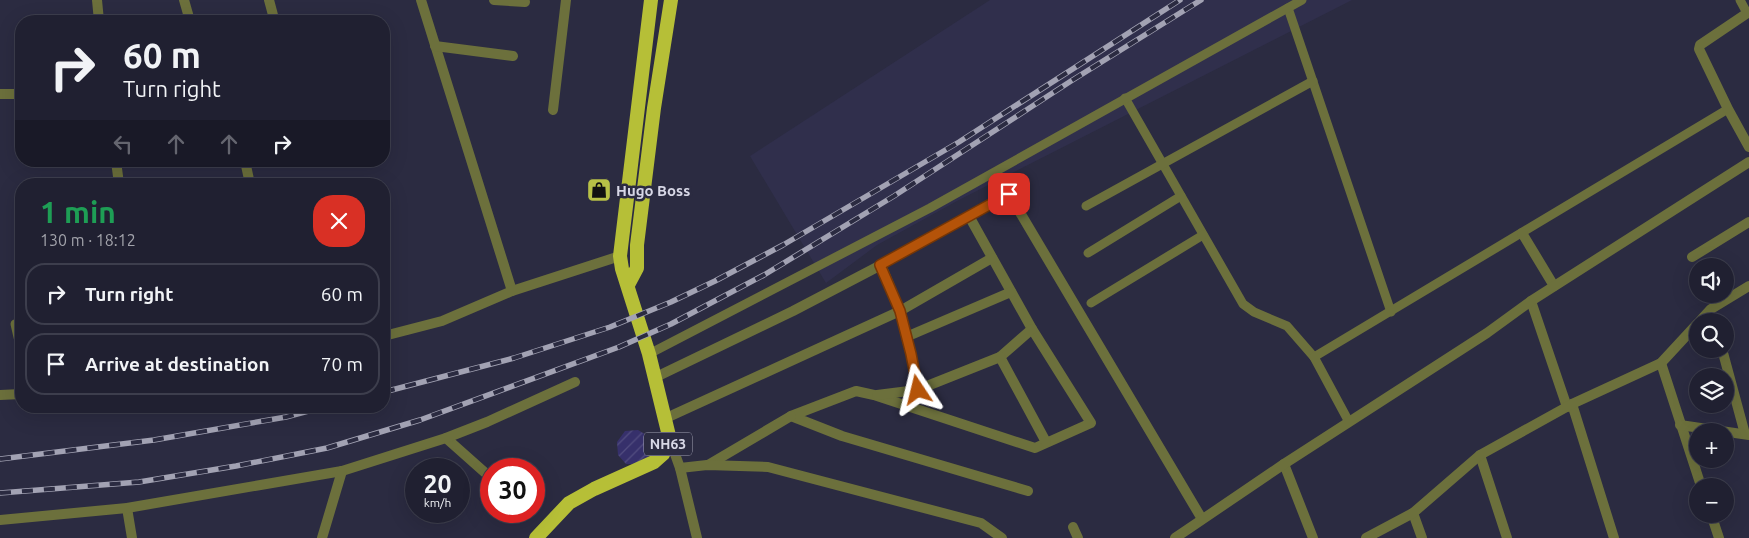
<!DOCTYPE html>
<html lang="en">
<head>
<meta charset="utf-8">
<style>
  :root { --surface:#202031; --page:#2d2d3d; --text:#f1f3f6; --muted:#a2a3ab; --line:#3d3e4d }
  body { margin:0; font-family:Ubuntu,sans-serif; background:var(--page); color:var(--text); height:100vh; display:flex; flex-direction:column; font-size:19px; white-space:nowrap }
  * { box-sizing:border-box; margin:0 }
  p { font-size:16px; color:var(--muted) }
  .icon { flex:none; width:28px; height:28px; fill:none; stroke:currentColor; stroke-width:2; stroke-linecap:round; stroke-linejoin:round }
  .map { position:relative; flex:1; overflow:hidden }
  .details { position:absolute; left:15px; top:178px; width:375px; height:235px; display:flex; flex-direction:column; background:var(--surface); border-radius:20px; box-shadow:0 5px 20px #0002,0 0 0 1px var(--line) }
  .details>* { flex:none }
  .banner { position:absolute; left:15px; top:15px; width:375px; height:152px; border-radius:20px; box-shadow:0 5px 20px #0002,0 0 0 1px var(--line); background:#202031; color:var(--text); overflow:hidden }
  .fabs { position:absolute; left:1689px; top:258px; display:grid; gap:10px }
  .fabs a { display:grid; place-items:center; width:45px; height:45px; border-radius:50%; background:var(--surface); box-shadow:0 5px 20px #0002,0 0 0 1px var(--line); font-size:25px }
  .speed { position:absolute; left:405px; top:458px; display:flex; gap:10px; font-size:25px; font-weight:700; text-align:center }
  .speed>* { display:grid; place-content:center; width:65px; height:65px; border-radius:50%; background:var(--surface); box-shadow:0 5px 20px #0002,0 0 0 1px var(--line); line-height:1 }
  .speed small { font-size:12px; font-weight:400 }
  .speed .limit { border:8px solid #d22; background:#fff; color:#111 }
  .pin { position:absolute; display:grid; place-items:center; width:42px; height:42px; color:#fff; margin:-21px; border-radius:10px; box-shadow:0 2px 8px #0006 }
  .me { position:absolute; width:55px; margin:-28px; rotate:350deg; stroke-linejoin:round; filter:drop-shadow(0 0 4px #0008) }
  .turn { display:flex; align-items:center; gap:18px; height:105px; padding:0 25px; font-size:22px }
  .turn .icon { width:65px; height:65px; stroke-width:2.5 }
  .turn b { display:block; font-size:35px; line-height:42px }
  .lanes { display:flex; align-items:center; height:48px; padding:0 25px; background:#0003; justify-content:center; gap:25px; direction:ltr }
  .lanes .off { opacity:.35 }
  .round { display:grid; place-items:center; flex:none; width:52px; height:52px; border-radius:20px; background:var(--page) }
  .overview { display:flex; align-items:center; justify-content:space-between; height:85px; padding:0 25px }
  h1 { font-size:30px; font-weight:700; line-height:38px; color:#1e9e55 }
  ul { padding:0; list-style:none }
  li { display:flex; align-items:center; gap:15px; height:62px; margin:0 10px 8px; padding:0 15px; border:2px solid var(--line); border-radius:20px }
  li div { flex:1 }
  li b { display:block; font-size:19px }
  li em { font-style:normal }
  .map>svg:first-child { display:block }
</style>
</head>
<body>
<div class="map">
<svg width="1749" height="538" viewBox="0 0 1749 538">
  <defs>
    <pattern id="garden-furrows" width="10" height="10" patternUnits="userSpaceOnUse" patternTransform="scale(1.25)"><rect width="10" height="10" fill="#36306b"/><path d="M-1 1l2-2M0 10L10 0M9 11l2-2" fill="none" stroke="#524d80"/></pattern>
  </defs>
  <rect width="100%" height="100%" fill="#2b2b41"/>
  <path fill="#302f4c" d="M990 0H1352L957 201 877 245 826 283 750 156Z"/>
  <path fill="url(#garden-furrows)" d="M638 430 648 436 653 448C646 463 642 464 626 464L618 455 617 442 625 431Z"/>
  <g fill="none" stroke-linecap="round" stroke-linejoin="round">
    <g stroke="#6c703c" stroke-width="9">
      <path d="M1740 0 1747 13"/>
      <path d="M1288 8 1391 312"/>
      <path d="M1125 98 1243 304 1254 312 1287 326 1314 357"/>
      <path d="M1086 206 1313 81"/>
      <path d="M1088 253 1181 196"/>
      <path d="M1091 303 1203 235"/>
      <path d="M15 324 21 350"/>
      <path d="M649 354 930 208 1302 0"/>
      <path d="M1349 422 1314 357 1728 109"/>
    </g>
    <g stroke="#6c703c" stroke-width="10">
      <path d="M97 0 99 21"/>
      <path d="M184 0 190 21"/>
      <path d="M269 0 273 15"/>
      <path d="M421 0 512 291"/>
      <path d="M494 0 525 2"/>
      <path d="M1749 12 1700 45 1699 49 1728 109 1749 147"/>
      <path d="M435 46 513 56"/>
      <path d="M0 94H21"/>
      <path d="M553 110 566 0"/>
      <path d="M116 161 119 184"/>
      <path d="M245 161 250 184"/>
      <path d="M969 216 1032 329 1091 423 1035 448 874 395 856 391 791 416 842 436 1028 491"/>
      <path d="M1522 233 1554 286"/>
      <path d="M1692 257 1749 222"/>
      <path d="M881 265 900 311 992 258"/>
      <path d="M1531 301 1567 407"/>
      <path d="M1700 321 1711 309 1749 286"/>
      <path d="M384 336 442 321 512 291 620 256"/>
      <path d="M906 337 1011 292"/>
      <path d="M1722 349 1745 434"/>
      <path d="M1000 357 1032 329"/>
      <path d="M1661 363 1701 486"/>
      <path d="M654 378 793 311 881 265 1009 194 1202 519"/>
      <path d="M0 395 21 394"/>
      <path d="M877 395 917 390 1000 357 1046 442"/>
      <path d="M1572 404 1614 538"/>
      <path d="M664 419 900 311 911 354 917 390"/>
      <path d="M1680 425 1749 435"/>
      <path d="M446 438 491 478"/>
      <path d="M1480 455 1507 538"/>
      <path d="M1284 464 1313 538"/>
      <path d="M708 465 791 416"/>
      <path d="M680 468 707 465 768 467 981 523 1002 538"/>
      <path d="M127 508 132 538"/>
      <path d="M1413 513 1422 538"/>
      <path d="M1711 514 1719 538"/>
      <path d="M0 520 127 508 342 471 446 438 487 422 575 382"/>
      <path d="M1073 527 1078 538"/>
      <path d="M322 538 342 471"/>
      <path d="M1175 538 1284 464 1487 333 1531 301 1749 162"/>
      <path d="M1366 538 1413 513 1480 455 1572 404 1661 363 1698 323"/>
    </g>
    <path stroke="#6c703c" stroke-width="10" d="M670 440 680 468 697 538"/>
    <g stroke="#b6bf37" stroke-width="14">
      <path d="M628 285 637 268V245L654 108 671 0"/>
      <path d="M536 538 569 503 594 489 654 462 663 454 670 440 649 354 622 269 620 256 651 0"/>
    </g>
    <defs>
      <g id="rail">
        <path d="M384 392 514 358 610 327 671 302 715 281 783 245 959 142 1180 0"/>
        <path d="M0 459 154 440 286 417 327 406"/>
        <path d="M0 493 139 482 236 466 327 448 420 420 619 347 671 324 764 275 894 196 1071 81 1201 0"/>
      </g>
    </defs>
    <use href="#rail" stroke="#a2a2b3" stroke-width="5.5"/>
    <use href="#rail" stroke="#2b2b41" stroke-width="4" stroke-dasharray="11" stroke-linecap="butt"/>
  </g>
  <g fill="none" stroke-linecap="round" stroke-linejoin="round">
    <defs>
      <path id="route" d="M918 390 911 354 900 311 880 265 1009 194"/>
    </defs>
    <use href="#route" stroke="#753606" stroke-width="12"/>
    <use href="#route" stroke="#b45309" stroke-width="9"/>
  </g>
  <defs>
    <symbol id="shop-square" viewBox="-11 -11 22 22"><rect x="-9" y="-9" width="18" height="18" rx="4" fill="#b8c147" stroke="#2b2b41"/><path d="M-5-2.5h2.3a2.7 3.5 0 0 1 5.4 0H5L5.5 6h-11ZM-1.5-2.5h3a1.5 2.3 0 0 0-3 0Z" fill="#111"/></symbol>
  </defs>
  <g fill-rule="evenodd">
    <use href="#shop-square" x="585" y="176" width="28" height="28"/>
  </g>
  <g text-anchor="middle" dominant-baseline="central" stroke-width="5" stroke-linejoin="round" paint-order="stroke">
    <rect fill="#2b2b41" stroke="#a3a3b4" stroke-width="1" x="644" y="432.5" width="48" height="23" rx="4"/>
    <g font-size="14" font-weight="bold" fill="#d7d7e6">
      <text x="668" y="444">NH63</text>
    </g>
    <g font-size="15" font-weight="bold" fill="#d7d7e6" stroke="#2b2b41" text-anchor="start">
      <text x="616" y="190">Hugo Boss</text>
    </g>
  </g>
</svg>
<div class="fabs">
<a><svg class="icon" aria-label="sound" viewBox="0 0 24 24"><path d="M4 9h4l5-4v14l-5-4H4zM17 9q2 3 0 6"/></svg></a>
<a><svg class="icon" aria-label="search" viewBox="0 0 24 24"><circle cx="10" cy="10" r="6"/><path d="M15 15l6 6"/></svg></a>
<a><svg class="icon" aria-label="layers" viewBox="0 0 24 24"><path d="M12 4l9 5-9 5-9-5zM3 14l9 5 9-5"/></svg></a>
<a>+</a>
<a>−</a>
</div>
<div class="speed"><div>20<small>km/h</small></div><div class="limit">30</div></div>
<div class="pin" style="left:1009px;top:194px;background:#d93025"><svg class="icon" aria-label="arrive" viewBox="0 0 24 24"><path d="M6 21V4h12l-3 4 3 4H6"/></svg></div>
<svg class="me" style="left:918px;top:390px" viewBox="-20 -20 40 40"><path d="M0-17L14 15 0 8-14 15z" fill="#b45309" stroke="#fff" stroke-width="4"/></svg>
<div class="banner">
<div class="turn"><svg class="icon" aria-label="right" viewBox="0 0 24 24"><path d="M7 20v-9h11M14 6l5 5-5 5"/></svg><div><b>60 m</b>Turn right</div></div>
<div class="lanes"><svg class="icon off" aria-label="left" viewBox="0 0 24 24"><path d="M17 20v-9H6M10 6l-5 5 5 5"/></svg><svg class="icon off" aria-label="ahead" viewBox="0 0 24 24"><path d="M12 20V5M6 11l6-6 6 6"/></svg><svg class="icon off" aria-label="ahead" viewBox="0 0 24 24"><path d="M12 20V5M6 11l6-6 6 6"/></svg><svg class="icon" aria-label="right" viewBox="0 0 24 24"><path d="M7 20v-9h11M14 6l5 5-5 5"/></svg></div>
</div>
<section class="details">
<div class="overview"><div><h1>1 min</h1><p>130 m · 18:12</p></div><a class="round" style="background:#d93025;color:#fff"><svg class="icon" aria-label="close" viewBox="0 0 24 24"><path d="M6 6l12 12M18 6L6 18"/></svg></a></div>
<ul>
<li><svg class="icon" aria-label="right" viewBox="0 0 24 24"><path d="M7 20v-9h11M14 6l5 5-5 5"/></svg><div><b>Turn right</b></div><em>60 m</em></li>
<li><svg class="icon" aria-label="arrive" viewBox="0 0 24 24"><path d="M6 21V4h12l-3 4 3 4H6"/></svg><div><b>Arrive at destination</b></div><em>70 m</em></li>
</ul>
</section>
</div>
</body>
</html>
